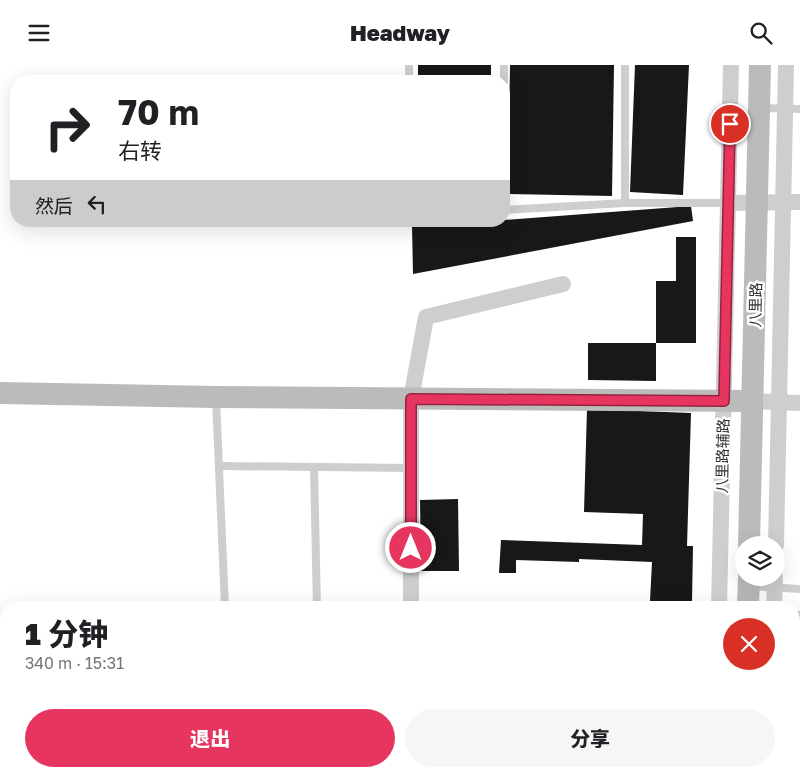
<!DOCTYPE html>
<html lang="zh">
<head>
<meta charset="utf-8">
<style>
  :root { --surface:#fff; --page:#f6f6f6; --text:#202124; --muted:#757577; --accent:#e63660 }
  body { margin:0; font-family:"Golos Text","Noto Sans SC",sans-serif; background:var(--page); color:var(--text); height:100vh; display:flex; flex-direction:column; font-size:19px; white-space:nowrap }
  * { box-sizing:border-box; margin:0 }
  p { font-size:16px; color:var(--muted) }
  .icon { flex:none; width:28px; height:28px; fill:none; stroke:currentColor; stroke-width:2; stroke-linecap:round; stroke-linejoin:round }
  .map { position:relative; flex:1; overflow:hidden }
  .details { position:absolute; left:0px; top:536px; width:800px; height:176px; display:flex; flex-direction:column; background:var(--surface); border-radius:20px 20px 0 0; box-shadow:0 5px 20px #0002 }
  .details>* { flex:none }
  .banner { position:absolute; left:10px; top:10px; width:500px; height:152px; border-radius:20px; box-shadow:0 5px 20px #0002; background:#fff; color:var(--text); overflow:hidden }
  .controls { position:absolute; left:735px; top:471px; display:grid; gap:10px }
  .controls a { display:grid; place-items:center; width:50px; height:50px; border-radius:50%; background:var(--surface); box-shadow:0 5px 20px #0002; font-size:25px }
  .pin { position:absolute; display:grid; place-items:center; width:42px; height:42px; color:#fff; margin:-21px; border:2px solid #fff; border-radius:50%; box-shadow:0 1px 5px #0007 }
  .me { position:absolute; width:55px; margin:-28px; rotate:0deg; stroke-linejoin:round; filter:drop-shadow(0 0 4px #0008) }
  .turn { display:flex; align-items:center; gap:18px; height:105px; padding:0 25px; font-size:22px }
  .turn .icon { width:65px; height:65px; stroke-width:2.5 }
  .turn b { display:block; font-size:35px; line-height:42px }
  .then { display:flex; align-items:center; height:48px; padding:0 25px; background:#0003; gap:10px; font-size:19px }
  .round { display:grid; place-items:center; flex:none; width:52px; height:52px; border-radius:26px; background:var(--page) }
  .summary { display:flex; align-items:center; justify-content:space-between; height:85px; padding:0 25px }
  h1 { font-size:30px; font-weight:800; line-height:38px }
  .action { display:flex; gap:10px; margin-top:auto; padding:10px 25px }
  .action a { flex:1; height:58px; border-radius:30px; background:var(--accent); color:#fff; font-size:20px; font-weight:800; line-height:58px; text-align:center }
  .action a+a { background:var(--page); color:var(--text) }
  header { display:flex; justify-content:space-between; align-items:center; height:65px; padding:0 25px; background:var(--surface); font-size:22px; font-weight:800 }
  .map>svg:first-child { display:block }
</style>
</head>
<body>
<header><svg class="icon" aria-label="menu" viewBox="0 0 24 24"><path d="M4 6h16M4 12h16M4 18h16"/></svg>Headway<svg class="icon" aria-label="search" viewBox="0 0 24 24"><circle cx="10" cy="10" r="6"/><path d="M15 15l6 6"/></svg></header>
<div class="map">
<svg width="800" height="712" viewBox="0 0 800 712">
  <rect width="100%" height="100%" fill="#fff"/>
  <g fill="#181818">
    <rect x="418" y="0" width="73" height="16"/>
    <path d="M510 0H614L612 131 508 129Z"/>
    <path d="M635 0H689L683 130 630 127Z"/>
    <path d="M691 141 693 156 413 209 412 161 504 156V155Z"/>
    <path d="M676 172H696V278H656V216H676Z"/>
    <path d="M588 278H656V316L588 315Z"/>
    <path d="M587 344 691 348 687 481H693L692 538 650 536 652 497 579 494V497L516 495V508H499L501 475 642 480 643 449 584 447Z"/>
    <path d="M458 434 459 506H421L420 435Z"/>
    <rect x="518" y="706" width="96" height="6"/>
  </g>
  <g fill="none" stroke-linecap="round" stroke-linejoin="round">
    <g stroke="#cecece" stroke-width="8">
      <path d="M409 16V0"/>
      <path d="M504 16V0"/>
      <path d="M762 43 800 44"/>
      <path d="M625 138V0"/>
      <path d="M504 145 625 138H728"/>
      <path d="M216 334 225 542"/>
      <path d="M220 401 411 403"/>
      <path d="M314 402 317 542"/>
      <path d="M750 521 800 524"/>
      <path d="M794 550H800"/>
      <path d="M230 706 231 712"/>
      <path d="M320 706V712"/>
    </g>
    <g stroke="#cecece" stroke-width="16">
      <path d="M728 138 800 137"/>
      <path d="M752 336 800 338"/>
      <path d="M776 480 786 0"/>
      <path d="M411 542V334L426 252 563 219"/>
      <path d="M719 542 731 0"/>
      <path d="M774 542 775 512"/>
      <path d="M411 712V706"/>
      <path d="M715 712V706"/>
      <path d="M770 712 771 706"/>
    </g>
    <g stroke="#bbb" stroke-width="22">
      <path d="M0 328 216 332 752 336"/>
      <path d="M749 480 760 0"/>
      <path d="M748 542 749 512"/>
      <path d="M744 712V706"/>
    </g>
  </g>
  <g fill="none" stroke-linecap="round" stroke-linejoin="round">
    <defs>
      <path id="route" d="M411 483V334L724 336 730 59"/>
    </defs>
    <use href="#route" stroke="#96233e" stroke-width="12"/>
    <use href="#route" stroke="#e63660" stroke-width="9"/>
  </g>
  <g text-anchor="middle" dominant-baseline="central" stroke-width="5" stroke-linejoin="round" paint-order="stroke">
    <g font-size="15" fill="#313131" stroke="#fff">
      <text transform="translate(755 240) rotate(-89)">八里路</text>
      <text transform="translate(722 391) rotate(-89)">八里路辅路</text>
    </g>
  </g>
</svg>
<div class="controls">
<a><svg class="icon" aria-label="layers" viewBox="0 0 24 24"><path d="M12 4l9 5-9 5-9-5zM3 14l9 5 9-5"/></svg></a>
</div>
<div class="pin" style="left:730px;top:59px;background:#d93025"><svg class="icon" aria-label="arrive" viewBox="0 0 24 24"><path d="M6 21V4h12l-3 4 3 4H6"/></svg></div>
<svg class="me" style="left:411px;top:483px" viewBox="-20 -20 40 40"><circle r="17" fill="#e63660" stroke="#fff" stroke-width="3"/><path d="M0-11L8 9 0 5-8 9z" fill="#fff"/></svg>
<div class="banner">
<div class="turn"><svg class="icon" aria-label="right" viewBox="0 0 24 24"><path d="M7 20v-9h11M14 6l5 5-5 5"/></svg><div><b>70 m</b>右转</div></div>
<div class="then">然后<svg class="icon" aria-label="left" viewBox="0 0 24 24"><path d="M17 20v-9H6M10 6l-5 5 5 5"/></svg></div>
</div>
<section class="details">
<div class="summary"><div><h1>1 分钟</h1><p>340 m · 15:31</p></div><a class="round" style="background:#d93025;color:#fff"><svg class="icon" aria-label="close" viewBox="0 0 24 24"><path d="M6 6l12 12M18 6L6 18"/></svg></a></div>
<div class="action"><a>退出</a><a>分享</a></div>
</section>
</div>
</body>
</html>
